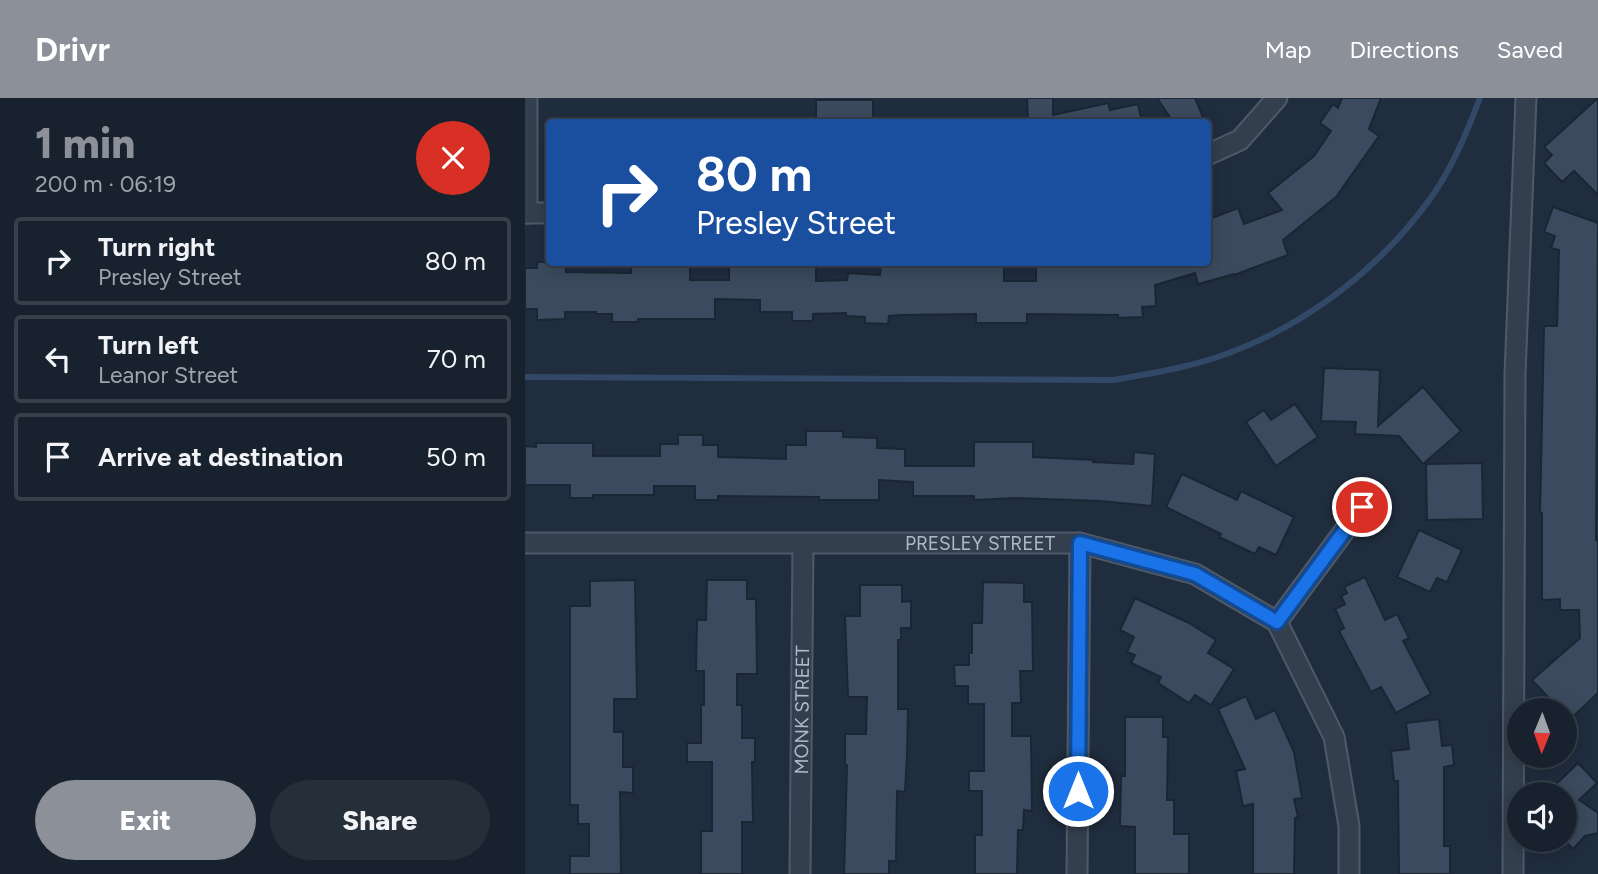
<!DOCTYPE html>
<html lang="en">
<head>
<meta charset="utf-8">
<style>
  :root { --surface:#18222e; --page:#252f3a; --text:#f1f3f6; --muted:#9fa4aa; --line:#363f4a; --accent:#8c9099 }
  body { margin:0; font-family:Figtree,sans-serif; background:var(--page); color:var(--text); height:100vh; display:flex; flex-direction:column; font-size:26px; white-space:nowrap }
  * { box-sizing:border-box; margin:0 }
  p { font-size:23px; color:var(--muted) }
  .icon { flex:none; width:38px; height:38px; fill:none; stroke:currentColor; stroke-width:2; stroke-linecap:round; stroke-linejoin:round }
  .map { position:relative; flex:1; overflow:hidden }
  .side { display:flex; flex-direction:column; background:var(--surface); width:525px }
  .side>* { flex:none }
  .top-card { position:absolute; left:21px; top:21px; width:665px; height:147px; border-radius:7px; box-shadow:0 4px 18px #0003,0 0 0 2px var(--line); background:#1a4fa0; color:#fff; overflow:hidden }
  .needle { width:46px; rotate:181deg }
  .fabs { position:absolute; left:982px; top:600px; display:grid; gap:14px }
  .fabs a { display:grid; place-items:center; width:70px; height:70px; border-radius:50%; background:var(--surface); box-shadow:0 4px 18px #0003,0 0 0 2px var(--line); font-size:35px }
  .pin { position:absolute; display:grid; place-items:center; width:60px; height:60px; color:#fff; margin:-30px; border:4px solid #fff; border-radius:50%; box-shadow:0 2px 7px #0007 }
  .me { position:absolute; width:77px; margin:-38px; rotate:0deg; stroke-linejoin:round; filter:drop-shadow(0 0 5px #0008) }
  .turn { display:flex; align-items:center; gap:24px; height:147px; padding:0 35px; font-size:32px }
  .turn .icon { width:91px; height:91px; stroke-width:2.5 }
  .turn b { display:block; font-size:49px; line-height:60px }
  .round { display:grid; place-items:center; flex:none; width:74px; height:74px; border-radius:37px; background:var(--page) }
  .summary { display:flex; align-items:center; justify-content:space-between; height:119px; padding:0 35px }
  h1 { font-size:42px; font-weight:800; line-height:52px; color:var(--accent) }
  .action { display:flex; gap:14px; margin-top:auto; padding:14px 35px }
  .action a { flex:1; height:80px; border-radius:42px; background:var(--accent); color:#fff; font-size:28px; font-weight:800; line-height:80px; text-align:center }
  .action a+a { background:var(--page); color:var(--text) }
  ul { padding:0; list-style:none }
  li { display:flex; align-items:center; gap:21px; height:88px; margin:0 14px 10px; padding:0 21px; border:4px solid var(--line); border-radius:7px }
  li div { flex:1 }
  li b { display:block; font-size:26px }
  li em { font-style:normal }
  header { display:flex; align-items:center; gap:42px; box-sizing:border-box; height:98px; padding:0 35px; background:var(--accent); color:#fff }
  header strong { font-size:33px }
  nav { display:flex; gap:38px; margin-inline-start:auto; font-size:24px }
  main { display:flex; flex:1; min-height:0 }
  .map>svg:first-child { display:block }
</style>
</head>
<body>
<header>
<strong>Drivr</strong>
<nav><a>Map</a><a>Directions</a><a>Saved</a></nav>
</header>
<main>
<section class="side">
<div class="summary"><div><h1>1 min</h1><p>200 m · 06:19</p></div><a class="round" style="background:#d93025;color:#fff"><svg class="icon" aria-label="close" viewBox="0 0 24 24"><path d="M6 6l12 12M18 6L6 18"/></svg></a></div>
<ul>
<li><svg class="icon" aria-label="right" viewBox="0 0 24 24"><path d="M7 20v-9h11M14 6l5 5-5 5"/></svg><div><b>Turn right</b><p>Presley Street</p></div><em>80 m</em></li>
<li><svg class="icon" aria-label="left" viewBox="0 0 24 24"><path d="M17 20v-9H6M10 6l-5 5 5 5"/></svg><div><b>Turn left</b><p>Leanor Street</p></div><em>70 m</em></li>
<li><svg class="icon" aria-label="arrive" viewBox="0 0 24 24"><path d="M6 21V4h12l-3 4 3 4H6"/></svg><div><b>Arrive at destination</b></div><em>50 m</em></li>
</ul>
<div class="action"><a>Exit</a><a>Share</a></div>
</section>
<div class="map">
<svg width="1073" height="776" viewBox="0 0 1073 776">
  <rect width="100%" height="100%" fill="#202d3e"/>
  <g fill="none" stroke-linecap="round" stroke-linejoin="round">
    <path stroke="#314867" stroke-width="6" d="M0 279 589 282C628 275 667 269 704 255 783 226 856 169 905 101 927 71 942 34 955 0"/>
  </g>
  <g fill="#3b4a5e" stroke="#1b2634" stroke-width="2">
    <path d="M502 0H528V17L583 5 585 12 613 6 617 24H503Z"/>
    <path d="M632 0H670L678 19 669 24H648Z"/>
    <path d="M817 0H856L844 31 854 38 811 99 758 142 763 157 709 177V176L673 186 670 175 630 187 631 208 617 209 618 219 593 220V217L502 216V225H451V216L377 217 364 218 363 226 340 225V219L321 218V215L288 216V223H267V214H235V202L190 201V221H113V224H87V216H71V214H40V221L12 222V211H0V170H12V164H41V174L106 175V164H165V182H204V164H291V183L322 182 323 175 355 177 356 164H479V183H511V167H572V164H594V169L637 166V164H682V122L713 110 719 126 757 112 743 95 789 58 806 33 795 25 808 6 813 10Z"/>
    <path d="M1073 0V97L1049 73 1037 84 1019 65 1027 57 1019 49Z"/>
    <rect x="291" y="2" width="57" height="22"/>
    <path d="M1028 109 1073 125 1071 442H1073V595L1040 626V612H1026L1018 604 1023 599 1007 582 1055 540 1054 512H1035V501L1017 502V415H1015L1019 228H1032L1034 152 1026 150 1030 138 1019 134Z"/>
    <path d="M799 270 855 272 853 328 898 289 936 333 898 366 874 338 830 336 831 324 796 323Z"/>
    <path d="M770 306 793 339 751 368 721 324 739 312 746 322Z"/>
    <path d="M281 333H318V339L352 340V350L380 351V368H449V344H508V359L569 362 568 364 608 366 609 354 630 356 627 408 575 403 489 400 449 402V398H388V384L354 382V402H294V399L193 398V402H170V388H129V397H68V400H45V387H0V348L11 349V345H68V358H135V346H153V337H178V347H193V359L261 361V347H281Z"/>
    <path d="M957 365 958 421 902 422 901 366Z"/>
    <path d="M657 376 712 402 716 393 769 419 751 457 734 449 730 456 694 439 696 436 641 409Z"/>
    <path d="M894 432 937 452 922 484 912 480 905 494 872 479Z"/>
    <path d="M840 479 860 522 872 516 884 540 878 543 906 596 871 615 856 589 846 594 814 533 819 530 810 511 820 506 816 498 822 495 819 489Z"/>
    <path d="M110 482 112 601H89V634H98V669H108V695L95 694 96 776H45V758H64V726H53V707H45V508H65V483Z"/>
    <path d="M182 482H222V501H231L232 576H212V607H217V640H230V664H227L228 724H217V776H176V733H187V664H162V645H176V607H179V573H171L172 522H181Z"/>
    <path d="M458 484 499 485V504H507L508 573H495L496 605H487V638H506L507 713 499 712 498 732H493L492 776H450V737H457V693H444V673H459V606H443V588H430L429 567H444V555H447V525H457Z"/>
    <path d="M335 487H377V504L386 503V530H376V542H373V611H383L382 659 380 694 372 693 371 763H364V776H319L322 667H320V636H341L342 599H323L320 518H335Z"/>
    <path d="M610 500 664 525 691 542 683 555 709 571 686 607 670 597 664 605 633 585 636 579 606 565 610 557 602 554 609 539 595 532Z"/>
    <path d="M721 598 731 621 750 612 769 654 777 700 769 701 773 719 770 720 769 776H728V706L718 708 711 673 720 671 693 611Z"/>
    <path d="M600 619H638V639H643L642 702H649V736H664V776H610V729L595 728 596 678H600Z"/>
    <path d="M914 621 917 648 927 647 929 667 919 669V748H925V776H874L873 683H869L866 653 884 651 881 625Z"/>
    <path d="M1053 665 1072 685 1054 702 1073 715V735L1060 738 1048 751 1040 743V696H1021Z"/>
  </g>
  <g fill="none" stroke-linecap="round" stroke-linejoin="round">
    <defs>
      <g id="minor">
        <path d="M682 57 715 42 752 0"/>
        <path d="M0 115H24"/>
        <path d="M2 115V0"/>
        <path id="s1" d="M0 445H555L670 476 752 524 809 639 824 728V776"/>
        <path d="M752 524 837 409"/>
        <path id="s2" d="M275 776 278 447"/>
        <path d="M552 776 555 445"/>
        <path d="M988 776 990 277 1001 0"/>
      </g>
    </defs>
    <use href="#minor" stroke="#4f5a68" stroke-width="23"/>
    <use href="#minor" stroke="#343f4d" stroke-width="19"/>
  </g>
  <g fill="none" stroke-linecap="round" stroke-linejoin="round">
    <defs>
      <path id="route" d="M553 693 555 445 670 476 752 524 837 409"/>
    </defs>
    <use href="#route" stroke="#114b97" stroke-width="18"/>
    <use href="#route" stroke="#1a73e8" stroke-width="12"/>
  </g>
  <g text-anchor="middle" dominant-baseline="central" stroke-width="6" stroke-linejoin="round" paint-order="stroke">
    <g font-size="19" fill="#afbac9" stroke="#192432">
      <text stroke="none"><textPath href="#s1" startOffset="455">PRESLEY STREET</textPath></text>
      <text stroke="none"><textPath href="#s2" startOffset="164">MONK STREET</textPath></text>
    </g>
  </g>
</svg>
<div class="fabs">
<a><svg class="needle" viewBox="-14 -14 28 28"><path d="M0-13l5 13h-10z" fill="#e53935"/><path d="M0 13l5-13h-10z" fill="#9fa4aa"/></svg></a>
<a><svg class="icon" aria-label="sound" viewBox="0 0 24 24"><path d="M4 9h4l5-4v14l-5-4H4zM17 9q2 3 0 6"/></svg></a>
</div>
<div class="pin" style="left:837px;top:409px;background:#d93025"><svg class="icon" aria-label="arrive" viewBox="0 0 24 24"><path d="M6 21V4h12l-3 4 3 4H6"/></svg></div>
<svg class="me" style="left:553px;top:693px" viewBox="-20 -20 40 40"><circle r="17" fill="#1a73e8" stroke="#fff" stroke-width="3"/><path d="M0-11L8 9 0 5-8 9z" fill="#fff"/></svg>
<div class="top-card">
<div class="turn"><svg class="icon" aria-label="right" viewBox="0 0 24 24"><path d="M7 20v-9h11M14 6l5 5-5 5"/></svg><div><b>80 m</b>Presley Street</div></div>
</div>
</div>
</main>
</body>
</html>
